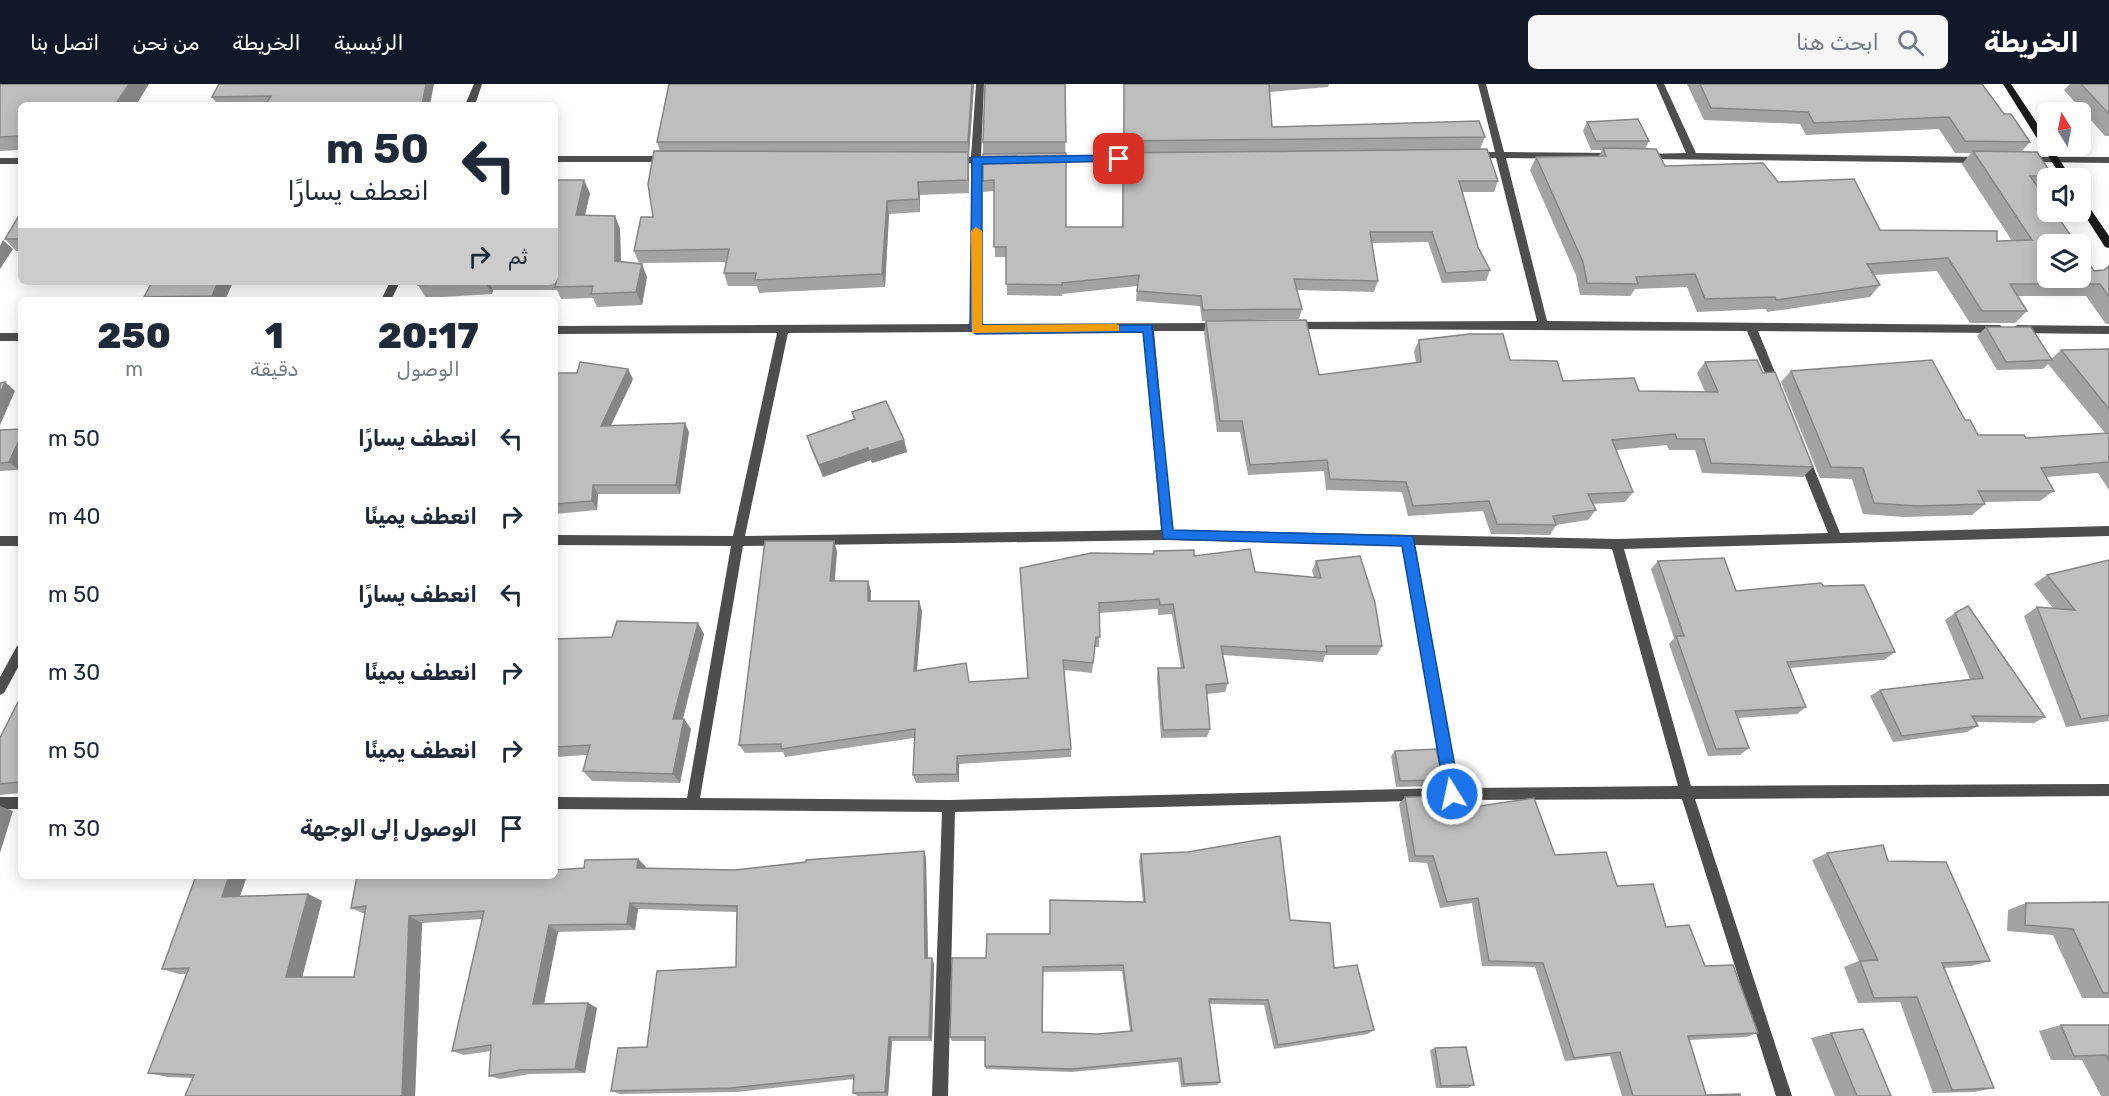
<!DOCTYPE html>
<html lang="ar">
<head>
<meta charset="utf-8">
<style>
  :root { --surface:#fff; --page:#f6f6f7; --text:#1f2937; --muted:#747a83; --accent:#111827 }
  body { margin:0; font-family:Rubik,"Noto Naskh Arabic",sans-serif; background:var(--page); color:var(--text); direction:rtl; height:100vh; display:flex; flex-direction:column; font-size:22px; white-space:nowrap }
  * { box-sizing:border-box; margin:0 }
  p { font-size:20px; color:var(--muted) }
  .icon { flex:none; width:33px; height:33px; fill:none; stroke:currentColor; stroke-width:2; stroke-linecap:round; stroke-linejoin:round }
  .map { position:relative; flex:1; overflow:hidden; direction:ltr }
  .panel { position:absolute; left:18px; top:213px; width:540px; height:582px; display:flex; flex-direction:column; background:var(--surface); border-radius:9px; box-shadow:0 3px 15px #0003; direction:rtl }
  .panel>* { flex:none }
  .banner { position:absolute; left:18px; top:18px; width:540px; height:183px; border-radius:9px; box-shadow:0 3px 15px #0003; direction:rtl; background:#fff; color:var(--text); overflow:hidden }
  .needle { width:39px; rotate:350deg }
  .controls { position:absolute; left:2037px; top:18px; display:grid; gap:12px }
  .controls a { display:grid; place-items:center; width:54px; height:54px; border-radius:9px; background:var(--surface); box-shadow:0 3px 15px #0003; font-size:30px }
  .pin { position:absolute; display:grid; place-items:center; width:51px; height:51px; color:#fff; margin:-26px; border-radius:12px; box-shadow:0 3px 9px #0006 }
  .me { position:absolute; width:66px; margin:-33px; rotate:350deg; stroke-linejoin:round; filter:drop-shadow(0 0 4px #0008) }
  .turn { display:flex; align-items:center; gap:21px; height:126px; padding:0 30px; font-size:27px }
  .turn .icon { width:78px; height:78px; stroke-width:2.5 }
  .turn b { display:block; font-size:42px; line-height:51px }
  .then { display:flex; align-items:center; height:57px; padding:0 30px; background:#0003; gap:12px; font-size:22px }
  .eta { display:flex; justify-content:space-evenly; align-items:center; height:102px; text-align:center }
  .eta b { font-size:36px; font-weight:800; line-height:42px }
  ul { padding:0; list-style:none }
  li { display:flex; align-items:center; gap:18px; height:78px; padding:0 30px }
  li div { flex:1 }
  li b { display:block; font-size:22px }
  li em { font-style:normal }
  header { display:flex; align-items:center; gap:36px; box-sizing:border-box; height:84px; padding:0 30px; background:var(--accent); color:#fff }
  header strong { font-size:28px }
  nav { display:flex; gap:33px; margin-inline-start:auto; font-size:21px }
  .search { width:420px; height:54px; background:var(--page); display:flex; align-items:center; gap:15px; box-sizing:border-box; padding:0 21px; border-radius:9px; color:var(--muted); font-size:22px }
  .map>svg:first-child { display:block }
</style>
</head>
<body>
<header>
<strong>الخريطة</strong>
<div class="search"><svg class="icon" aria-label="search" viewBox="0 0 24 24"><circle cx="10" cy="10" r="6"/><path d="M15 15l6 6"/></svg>ابحث هنا</div>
<nav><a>الرئيسية</a><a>الخريطة</a><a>من نحن</a><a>اتصل بنا</a></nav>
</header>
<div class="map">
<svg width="2109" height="1012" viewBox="0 0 2109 1012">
  <rect width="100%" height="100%" fill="#fff"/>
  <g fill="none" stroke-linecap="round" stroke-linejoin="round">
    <g fill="#4e4e4e" fill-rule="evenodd">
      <path d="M474 0H482L475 21H465Z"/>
      <path d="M976 0H984L981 73H998L1003 76 998 79H981V240L1220 239 1225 243 1220 247H1154L1172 446 1617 455 1828 449 1797 372 1803 367 1809 372 1840 449 2109 442V452L1624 465 1691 702 2109 700V712L1695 715 1792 1012H1776L1682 715 1453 716 955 728 948 1012H932L942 728 555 725V713L687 714 731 462 555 461V451L733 452 777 249 555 250V242L971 240V79H952L947 76 952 73H971ZM1143 247 1161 446 745 452 788 249 972 248 976 250 980 248ZM1167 456 1403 461 1445 704 949 716 700 714 743 462ZM1415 461 1612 465 1678 702 1458 704Z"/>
      <path d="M1478 0H1486L1504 68 1613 69 1618 72 1613 75 1506 74 1547 237 2000 241 2005 245 2000 249 1758 247 1781 303 1776 307 1771 303 1747 247 1287 245 1286 242 1287 239 1291 238 1537 237 1496 74H1474L1469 71 1474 68H1495Z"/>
      <path d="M1656 0H1664L1696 69 1982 73 1987 76 1982 79 1645 75 1640 72 1642 70 1686 69Z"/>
      <path d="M1139 71 1142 72V76L1051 78 1046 75 1051 72Z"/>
      <path d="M555 72H668L673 75 668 78H555Z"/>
      <path d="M2029 73H2109V79L2026 78V74Z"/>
      <rect x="0" y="74" width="21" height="6"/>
      <path d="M390 198H400L391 216H381Z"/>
      <path d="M2017 241 2109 242V250L2017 249 2012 245Z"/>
      <rect x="0" y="249" width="21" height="8"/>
      <rect x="0" y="452" width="21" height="10"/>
      <path d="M21 560V578L4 609 0 611V593L17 562Z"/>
      <rect x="0" y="713" width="21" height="12"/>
    </g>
    <g fill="#1b1b1b" fill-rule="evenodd">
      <path d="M2003 0H2011L2048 56V62H2051L2071 94H2062Z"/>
      <path d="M2080 113 2083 114 2109 152V164L2105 163 2080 124Z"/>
    </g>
  </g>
  <g fill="#a3a3a3" fill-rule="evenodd">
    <path d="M0 0 21 21V66L0 67Z"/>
    <path d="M219 0 430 21H218L212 13Z"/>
    <path d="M974 0 969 71H968L969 109 920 111V128L889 130 885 203 759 209 757 202H728L724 189 726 178 639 179 634 167 653 133 660 67 657 58Z"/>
    <path d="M1065 0 1066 143H1122L1124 0H1329L1328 3 1270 8 1272 43 1485 53 1480 65 1498 97 1494 108H1462L1478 163 1490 186 1486 197 1442 199 1428 158 1372 159 1378 197 1374 208 1297 206 1302 225 1299 235 1202 237 1200 222 1136 217 1137 202 1062 210V212L1007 211 1006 173H995L994 107 983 108V58Z"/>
    <path d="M1687 0H1982L2004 30 2030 58 2021 68 2053 92 2051 94H2048V98L2042 105H2038L2094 187 2104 186 2109 182V240H2106L2086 212H2018L2027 227 2015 239H1970L1937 187 1874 191 1880 201 1870 213 1767 228 1766 225 1697 228 1687 203 1635 205 1630 212 1580 211 1576 191 1530 86 1536 73 1599 72 1602 66H1591L1583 47 1587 38 1649 57 1645 65 1665 82 1778 98 1880 146 1997 157H2012L1962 80 1971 69H1955L1939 45 1806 51 1800 40 1704 36Z"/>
    <path d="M2070 0H2109V52H2105L2064 6Z"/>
    <path d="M555 96 590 109 585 131 615 132 620 145 621 178 647 193 642 221 597 223 593 214 561 215 557 206H493L492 210 426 214 418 201 419 198H555Z"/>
    <path d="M21 128V167H16L5 155Z"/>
    <path d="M233 198 225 216H146L144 213Z"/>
    <path d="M311 198H386L385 200 316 201 314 198Z"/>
    <path d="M1206 237 1319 291 1416 279 1414 267 1419 256 1510 276 1563 297 1639 307 1705 308 1697 289 1705 278 1763 289 1813 383 1803 393 1702 389 1695 366H1669L1667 361 1616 366 1633 408 1625 418 1593 420 1596 426 1588 436 1556 441 1550 451 1491 450 1483 427 1408 432 1402 408 1326 406 1324 387 1248 391 1240 348H1217L1204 249Z"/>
    <path d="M1986 243 2051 275 2061 266 2109 265V406L2098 389 2046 393 2054 407 2040 417 1984 418 1985 420 1972 431 1904 433 1863 430 1852 395 1820 394 1781 298 1791 287 1965 336 1978 351 2026 354 2106 350 2048 280 2043 285 1997 286 1977 252Z"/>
    <path d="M555 289 633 295 611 342 689 348 680 410H598L597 426 555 430Z"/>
    <path d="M852 328 904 356 907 368 872 379 871 376 823 393 811 365 807 352 854 336Z"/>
    <path d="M0 346 19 386 0 387Z"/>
    <path d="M837 467 834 497 871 507V517H919L922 527 917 586 969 598 1028 594 1020 484 1154 470V467L1194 472 1255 488 1314 493 1312 487 1316 477 1382 562 1377 571H1325L1323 578 1223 571 1228 599 1225 608 1207 610 1210 645 1207 653 1161 654 1157 594 1158 584H1181L1172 530 1158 531V525L1099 529V563H1095L1092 589 1064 586 1071 665V673L959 680V698L916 699 913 691 914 654 785 673 783 668 745 669 739 661Z"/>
    <path d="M2109 476V637L2066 643 2024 532 2037 523 2053 524 2034 500 2047 491Z"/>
    <path d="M1658 477 1736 507 1823 502 1895 568 1884 576 1790 584 1806 623 1797 630 1737 634 1749 664 1740 671 1708 672 1669 560 1674 554 1651 485Z"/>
    <path d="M1955 529 2045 633 2034 639 1976 638 1978 642 1967 648 1893 658 1870 612 1880 606 1970 595 1945 536Z"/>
    <path d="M704 550 683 635H684L691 645 680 699 592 697 583 687 587 671 555 673V555Z"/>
    <path d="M21 612V709L0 711V654Z"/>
    <path d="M1395 667 1443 696 1439 702 1396 703 1391 672Z"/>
    <path d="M1405 713 1452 726 1555 771 1617 802 1666 843 1705 882 1758 949 1746 953 1689 956 1706 1011 1740 1012H1622L1610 972 1565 977 1535 883 1482 882 1472 819 1440 824 1427 779 1409 778 1399 720Z"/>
    <path d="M924 767 926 774 928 874 934 880 932 957H892L888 1012H857L853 1009 854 995 737 1008 620 1010 611 1007 647 963 736 883 737 828 638 825 635 846 558 848 544 920 588 919 597 924 585 989 530 990 500 995 489 992 491 967 464 971 452 967 483 835 422 839 415 1012 192 994 167 993 148 989 187 890H179L162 885 247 792 240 812 308 810 322 817 302 893H354L365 830 351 824 555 792 584 784 638 775 646 783V784L735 786Z"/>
    <path d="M1827 769 1888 777 1990 877 1971 882 1944 884 1994 1004 1974 1008 1933 1009 1900 918 1858 919 1844 883 1859 877 1812 776Z"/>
    <path d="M1141 770 1290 836 1334 884 1374 946 1368 950 1274 965 1264 921 1210 920 1220 998 1217 1001 1181 1003 1178 978 1072 988 986 985 985 982V957H952L950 953 986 874 1050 850 1143 818 1139 777ZM1122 887 1130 947 1098 950 1043 948V888Z"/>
    <path d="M2109 818V914H2082L2053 851 2007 847 2008 826 2026 819Z"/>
    <path d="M2061 941H2109V1012H2101L2082 976H2051L2039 947Z"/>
    <path d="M1831 949 1891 1012H1835L1811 954Z"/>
    <path d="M1435 964 1474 1001 1468 1004H1436L1430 966Z"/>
  </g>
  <g fill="#858585">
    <path d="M129 0H149L136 21H115Z"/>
    <path d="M426 0H434L430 21H422Z"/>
    <path d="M972 0H974L969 71 968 58Z"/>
    <path d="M968 68 969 81V109L968 96Z"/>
    <path d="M584 96 590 109 582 144 576 131Z"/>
    <path d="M918 98 920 111V128L919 115Z"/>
    <path d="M887 117 889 130 885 203 882 190Z"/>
    <path d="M615 132 620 145 621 190 615 177Z"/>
    <path d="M3 156 13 165 0 185V162Z"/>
    <path d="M642 180 647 193 642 221 636 208Z"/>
    <path d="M218 198H233L225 216H215L212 212Z"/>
    <path d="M485 198H489L493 206 492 210Z"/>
    <path d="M628 285 633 295 606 351 601 342Z"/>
    <path d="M5 298 15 307 0 341V310Z"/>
    <path d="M685 339 689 348 680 410 676 401Z"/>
    <path d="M21 352V382L19 386 9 378Z"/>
    <path d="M904 356 907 368 872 379 869 367Z"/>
    <path d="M868 364 871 376 823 393 819 381Z"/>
    <path d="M593 401 598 410 597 426 592 417Z"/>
    <path d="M834 457 837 467 834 508 830 497Z"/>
    <path d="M868 497 871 507 870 527 868 517Z"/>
    <path d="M919 517 922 527 916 596 914 587Z"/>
    <path d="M698 539 704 550 680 645 673 635Z"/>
    <path d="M684 635 691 645 680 699 673 690Z"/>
    <path d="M957 672 959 680V698L957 690Z"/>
    <path d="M0 722 13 727 0 769Z"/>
    <path d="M924 767 926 774 928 880 925 874Z"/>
    <path d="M638 775 646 783 645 791 637 784Z"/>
    <path d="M229 792H247L237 820 222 813Z"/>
    <path d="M308 810 322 817 301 898 286 893Z"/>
    <path d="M630 819 638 825 635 846 627 840Z"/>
    <path d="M409 832 422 839 415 1012H402Z"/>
    <path d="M549 841 558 848 543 925 533 920Z"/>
    <path d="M932 874 934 880 932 957 929 953Z"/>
    <path d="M588 919 597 924 585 989 575 985Z"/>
    <path d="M889 953 892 957 888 1012 885 1008Z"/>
  </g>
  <g fill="#bebebe" stroke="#858585" stroke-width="1.5" fill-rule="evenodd">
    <path d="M0 0H129L115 21H21V52L0 53Z"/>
    <path d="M219 0H426L422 21H265L271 12 212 13Z"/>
    <path d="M669 0H972L968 58H657Z"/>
    <path d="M985 0H1065L1066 58H983Z"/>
    <path d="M1124 0H1269L1272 43 1479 37 1485 53 1124 57Z"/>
    <path d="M1700 0H1982L2004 30H2011L2030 58 1965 57 1949 33 1814 39 1808 28 1711 24Z"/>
    <path d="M2081 0H2109V30Z"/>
    <path d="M1638 35 1649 57H1596L1587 38Z"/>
    <path d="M1603 64 1656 65 1665 82 1763 79 1778 98 1854 95 1880 146 1997 147V157L2032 156 1973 67 2037 68 2053 92H2030L2048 118V128H2054L2077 160H2048V194H2080V166L2094 187 2104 186 2109 182V213L2100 200H2010L2027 227H1982L1948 174 1867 180 1880 201 1776 216 1775 213 1705 215 1695 190 1636 193 1638 200 1587 199 1583 178 1536 73 1606 72Z"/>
    <path d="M1487 65 1498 97H1459L1478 163 1490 186 1446 189 1432 148H1370L1378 197 1294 195 1302 225 1203 226 1201 212 1137 207 1139 191 1062 199V201L1006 200V163H994V96L983 97V70L1066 69V143H1123V69Z"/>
    <path d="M654 67 968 68V96L918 98 919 115 887 117 882 190 755 196 756 189H724L729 165 634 167 641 133H653L648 100Z"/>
    <path d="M555 96H584L576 131 615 132V177L642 180 636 208 591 210 593 202 555 203 557 194H555Z"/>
    <path d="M21 128V155H5Z"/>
    <path d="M152 198H218L212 212 144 213Z"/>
    <path d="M419 198H474L418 201Z"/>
    <path d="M1306 236 1319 291 1421 278 1419 256 1469 250H1503L1510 276 1557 277 1563 297 1634 294 1639 307 1718 308 1705 278 1757 276 1763 289 1775 288 1813 383 1711 379 1704 355H1677L1675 350 1612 356 1633 408 1588 410 1596 426 1553 432 1556 441 1497 440 1489 417 1413 422 1406 398 1330 395 1327 376 1250 381 1242 337H1220L1206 237Z"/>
    <path d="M1986 243H2031L2052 276 2006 278Z"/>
    <path d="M2109 265V325L2061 266Z"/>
    <path d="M1932 276 1965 336H1970L1978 351H2024L2026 354 2109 349V378L2041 384 2054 407H1978L1985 420 1916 422 1874 419 1863 384 1831 383 1791 287Z"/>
    <path d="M580 278 628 285 601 342 685 339 676 401H593L592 417 555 420V289H577Z"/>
    <path d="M5 298 0 310V299Z"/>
    <path d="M886 317 904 356 869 367 868 364 819 381 807 352 855 335 852 328Z"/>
    <path d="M21 345V352L9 378 0 379V346Z"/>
    <path d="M765 457H834L830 497H868V517H919L914 587 966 579 969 598 1028 594 1020 484 1091 469 1154 470V467L1194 466V472L1250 465 1255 488 1321 494 1316 477 1360 472 1375 519 1382 562H1326L1327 568 1221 562 1228 599 1206 601 1210 645 1163 646 1158 584H1184L1173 520 1160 521 1159 515 1099 519 1100 553H1096L1093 579 1063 576 1071 665 957 672V690L913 691 915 645 781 665V660L739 661Z"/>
    <path d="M1724 474 1736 507 1821 499 1823 502 1864 501 1895 568 1787 578 1806 623 1735 627 1749 664 1716 665 1676 552H1684L1658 477Z"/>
    <path d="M2109 476V631L2081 635 2037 523 2075 526 2047 491Z"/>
    <path d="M1968 522 2045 633 1972 632 1978 642 1902 652 1880 606 1983 594 1955 529Z"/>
    <path d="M617 537 698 539 673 635H684L673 690 583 687 590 661 555 663V555L612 553Z"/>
    <path d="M21 612V698L0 700V654Z"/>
    <path d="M1436 665 1443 696 1400 697 1395 667Z"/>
    <path d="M1448 712 1452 726 1534 714 1555 771 1606 768 1617 802 1653 800 1666 843 1689 841 1705 882 1733 881 1758 949 1688 952 1706 1011 1740 1010V1012H1633L1620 968 1574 974 1543 879 1489 877 1478 814 1447 818 1433 772H1415L1405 713Z"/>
    <path d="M1280 752 1290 836 1330 839 1334 884 1357 881 1374 946 1278 961 1268 916 1209 915 1220 998 1184 1000 1181 974 1072 985 985 982V953H950L952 874H986L987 850H1050V816L1145 818 1141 770 1188 768ZM1123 881 1132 947 1098 950 1042 948 1043 883Z"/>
    <path d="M1883 761 1888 777 1946 778 1990 877 1942 879 1994 1004 1952 1006 1917 913 1874 914 1860 877 1878 876 1827 769Z"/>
    <path d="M924 767 925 874H932L929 953H889L885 1008 853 1009 854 991 731 1004 611 1007 618 964 647 963 657 887 736 883 737 822 630 819 627 840 549 841 533 920 588 919 575 985 519 986 489 992 491 961 452 967 484 827 409 832 402 1012H185L194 991 148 989 189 884 162 885 196 792H229L222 813 308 810 286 893H354L366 822 351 824 357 792H555V786L584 784 585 776 638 775 637 784 735 786 806 778V776Z"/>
    <path d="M2109 818V909H2103L2073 845 2025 841 2026 819Z"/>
    <path d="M2061 941H2109V977L2106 971 2074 972Z"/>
    <path d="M1863 945 1891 1012H1857L1831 949Z"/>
    <path d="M1466 963 1474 1001 1441 1002 1435 964Z"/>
  </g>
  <path fill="#1a73e8" stroke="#114b97" stroke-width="1.5" d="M1119 71 1123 72V77L982 80V241H1152L1173 446 1413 452 1460 710 1458 715 1452 717 1447 715 1445 710 1402 462 1163 455 1143 248 976 250 970 246 972 73Z"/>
  <path fill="#f59e0b" d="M976 143 982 147V241L1115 240 1119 241V247L972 249 971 147Z"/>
</svg>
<div class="controls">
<a><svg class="needle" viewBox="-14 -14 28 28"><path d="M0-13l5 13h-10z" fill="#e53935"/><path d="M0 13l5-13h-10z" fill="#747a83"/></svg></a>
<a><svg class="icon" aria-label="sound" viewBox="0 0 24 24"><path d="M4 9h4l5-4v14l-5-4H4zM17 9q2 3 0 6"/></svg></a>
<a><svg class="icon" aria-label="layers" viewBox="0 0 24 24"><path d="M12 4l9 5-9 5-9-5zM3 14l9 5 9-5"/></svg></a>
</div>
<div class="pin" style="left:1119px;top:75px;background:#d93025"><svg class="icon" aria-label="arrive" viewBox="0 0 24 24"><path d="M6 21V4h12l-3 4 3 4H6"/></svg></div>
<svg class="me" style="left:1452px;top:710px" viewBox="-20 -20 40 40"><circle r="17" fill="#1a73e8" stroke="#fff" stroke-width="3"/><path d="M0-11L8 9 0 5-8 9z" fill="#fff"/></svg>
<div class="banner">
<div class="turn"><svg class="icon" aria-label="left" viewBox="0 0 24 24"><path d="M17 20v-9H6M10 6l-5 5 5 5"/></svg><div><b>50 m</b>انعطف يسارًا</div></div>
<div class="then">ثم<svg class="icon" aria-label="right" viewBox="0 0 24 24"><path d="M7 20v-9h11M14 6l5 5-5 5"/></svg></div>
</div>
<section class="panel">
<div class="eta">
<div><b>20:17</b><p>الوصول</p></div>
<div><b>1</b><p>دقيقة</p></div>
<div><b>250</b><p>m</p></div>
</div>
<ul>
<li><svg class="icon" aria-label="left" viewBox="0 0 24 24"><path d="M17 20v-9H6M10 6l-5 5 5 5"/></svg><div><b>انعطف يسارًا</b></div><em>50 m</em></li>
<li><svg class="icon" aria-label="right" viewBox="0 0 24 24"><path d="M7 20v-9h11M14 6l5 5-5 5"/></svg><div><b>انعطف يمينًا</b></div><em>40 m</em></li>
<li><svg class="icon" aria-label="left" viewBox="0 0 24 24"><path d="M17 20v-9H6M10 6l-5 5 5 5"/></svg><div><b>انعطف يسارًا</b></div><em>50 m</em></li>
<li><svg class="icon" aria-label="right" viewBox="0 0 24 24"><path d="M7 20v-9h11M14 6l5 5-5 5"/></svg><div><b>انعطف يمينًا</b></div><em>30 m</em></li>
<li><svg class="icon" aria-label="right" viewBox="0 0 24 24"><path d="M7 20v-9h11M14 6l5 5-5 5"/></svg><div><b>انعطف يمينًا</b></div><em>50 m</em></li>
<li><svg class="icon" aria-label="arrive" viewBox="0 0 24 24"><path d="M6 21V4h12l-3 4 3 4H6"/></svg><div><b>الوصول إلى الوجهة</b></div><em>30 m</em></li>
</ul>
</section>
</div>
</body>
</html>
